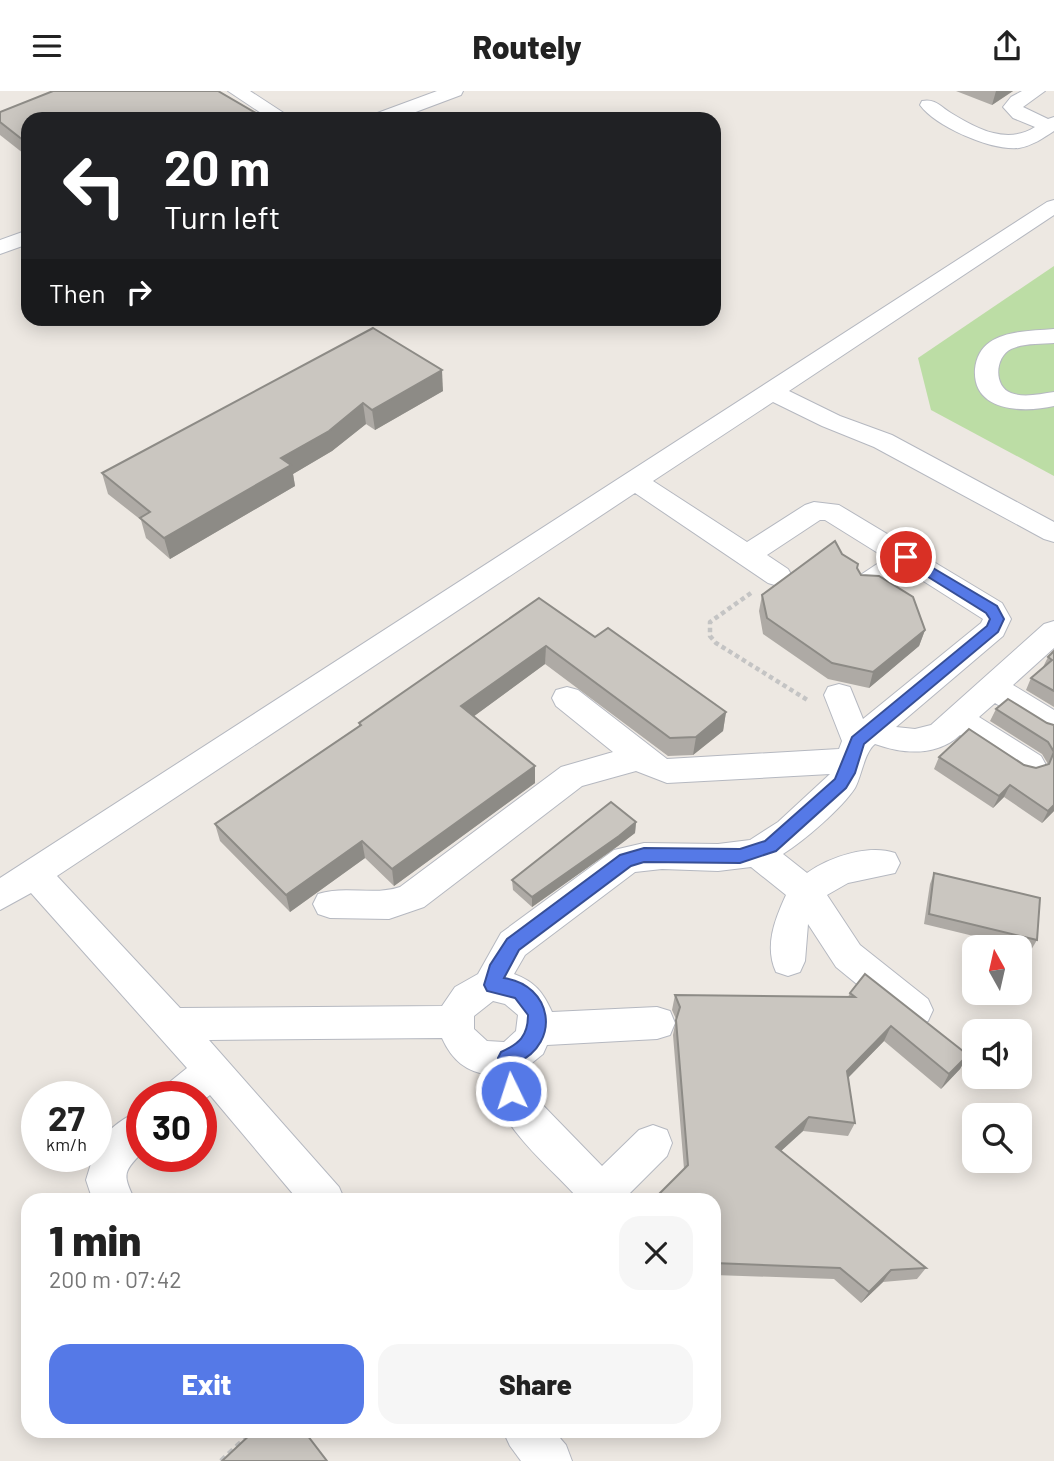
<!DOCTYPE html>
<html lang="en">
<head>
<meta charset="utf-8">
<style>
  :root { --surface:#fff; --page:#f6f6f6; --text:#222; --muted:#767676; --accent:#5579e7 }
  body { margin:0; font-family:Barlow,sans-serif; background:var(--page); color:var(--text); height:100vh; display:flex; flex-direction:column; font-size:26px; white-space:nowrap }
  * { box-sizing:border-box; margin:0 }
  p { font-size:23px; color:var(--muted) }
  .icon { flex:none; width:38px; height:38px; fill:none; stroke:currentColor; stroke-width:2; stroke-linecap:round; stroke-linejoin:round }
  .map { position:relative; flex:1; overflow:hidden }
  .panel { position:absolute; left:21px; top:1102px; width:700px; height:245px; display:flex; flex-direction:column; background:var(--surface); border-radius:21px; box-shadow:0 4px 18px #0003 }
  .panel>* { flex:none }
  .guide { position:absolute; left:21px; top:21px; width:700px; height:214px; border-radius:21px; box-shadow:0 4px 18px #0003; background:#202124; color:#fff; overflow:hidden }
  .needle { width:46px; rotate:352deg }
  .fabs { position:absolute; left:962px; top:844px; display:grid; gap:14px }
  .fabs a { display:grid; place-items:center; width:70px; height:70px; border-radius:14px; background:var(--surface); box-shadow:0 4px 18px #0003; font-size:35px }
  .speed { position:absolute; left:21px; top:990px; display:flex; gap:14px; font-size:35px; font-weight:700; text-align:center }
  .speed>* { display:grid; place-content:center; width:91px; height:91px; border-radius:50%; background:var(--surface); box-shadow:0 4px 18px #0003; line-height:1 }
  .speed small { font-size:18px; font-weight:400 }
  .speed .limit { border:10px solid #d22; background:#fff; color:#111 }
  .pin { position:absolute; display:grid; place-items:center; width:60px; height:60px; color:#fff; margin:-30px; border:4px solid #fff; border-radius:50%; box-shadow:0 2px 7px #0007 }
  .me { position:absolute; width:77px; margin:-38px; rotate:356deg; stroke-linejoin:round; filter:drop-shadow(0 0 5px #0008) }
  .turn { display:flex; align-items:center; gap:24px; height:147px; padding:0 28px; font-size:32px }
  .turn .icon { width:91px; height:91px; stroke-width:2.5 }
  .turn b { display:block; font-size:49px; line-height:60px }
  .then { display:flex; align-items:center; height:66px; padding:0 28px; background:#0003; gap:14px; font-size:26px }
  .round { display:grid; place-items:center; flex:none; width:74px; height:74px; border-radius:21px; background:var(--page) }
  .summary { display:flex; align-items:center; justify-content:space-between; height:119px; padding:0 28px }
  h1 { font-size:42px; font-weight:800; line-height:52px }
  .cta { display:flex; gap:14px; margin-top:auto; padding:14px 28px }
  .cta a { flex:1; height:80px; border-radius:21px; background:var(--accent); color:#fff; font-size:28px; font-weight:800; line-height:80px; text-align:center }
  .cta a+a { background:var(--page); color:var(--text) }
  header { display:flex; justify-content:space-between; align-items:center; height:91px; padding:0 28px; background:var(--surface); font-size:32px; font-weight:800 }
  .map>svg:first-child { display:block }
</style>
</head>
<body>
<header><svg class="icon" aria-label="menu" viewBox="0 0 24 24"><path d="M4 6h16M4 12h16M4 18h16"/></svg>Routely<svg class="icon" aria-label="share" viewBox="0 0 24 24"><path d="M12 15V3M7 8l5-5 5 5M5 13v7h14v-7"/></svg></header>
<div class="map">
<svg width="1054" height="1370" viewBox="0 0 1054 1370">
  <rect width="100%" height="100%" fill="#ede8e2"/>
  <path fill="#bcdda5" d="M1054 175V385L931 319 918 267Z"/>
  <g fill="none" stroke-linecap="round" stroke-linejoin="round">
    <defs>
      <g id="street">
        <path d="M228 0H250L293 28H270Z"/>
        <path d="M437 0H463L461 4 397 28H369L372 24Z"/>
        <path d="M1022 0H1045L1023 16 1048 28 1054 26V40C1043 47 1032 55 1019 57 992 60 936 36 920 14L922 10C935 7 941 16 951 22 977 38 1007 54 1035 36L1013 27 1003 16 1011 6Z"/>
        <path d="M1054 109V124L789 300 840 325 892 344 1054 431V451L1044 448 874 356 822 335 773 311 653 390 747 451 805 414 814 411 839 414 1002 512 1011 528 1003 545 896 636 915 638 931 634 1044 533 1054 530V557L1013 594 1054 619V646L1043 642 995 612 979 626 1041 665 1046 674 1041 683 1030 686 1019 683 960 644C936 666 903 663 875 653 864 662 862 684 855 697 842 717 804 750 783 763L807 782C829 766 869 753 895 762L900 772 895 782 848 792 827 804 860 854 928 908 933 919 928 930 915 935 902 930 836 876 808 833 805 870 800 881 788 885 776 881C764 855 775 828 786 804L751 776 718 780 662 778 635 781 525 864 514 883C535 891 543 901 552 921L657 916 670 920 675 932 670 944 657 948 547 954 543 963 527 976 532 1003 602 1075 639 1039 653 1034 667 1039 672 1052 667 1065 622 1110H574L576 1105C544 1070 496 1034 490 984 466 981 452 969 442 947L209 949 339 1096 345 1110H299L210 1004 201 1011V1006H160L166 994 187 977 31 802 0 819V787L1047 111ZM635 402 768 492 778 495 788 492 792 485 788 478 767 464 820 429H825L886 467 859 485 855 492 859 499C878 504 891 490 906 479L983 528 981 532 863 628 850 596 839 593 828 596 824 604 842 650 839 658 667 668 578 599 567 596 556 599 552 607 556 615 613 661 561 676 400 796C374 805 345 794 318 803L313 813 318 823 330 827 389 828 424 816 582 695 636 680 667 692 830 683 778 731 750 749 718 753 644 752 614 759 501 842 478 883 455 896 442 915 180 917 57 785ZM493 910 505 913 518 924 516 940 504 951 487 950 474 938V925Z"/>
        <path d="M28 139V153L0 163V149Z"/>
        <path d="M1054 238V252C1040 253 1024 252 1011 258 995 266 993 295 1011 302 1024 307 1040 303 1054 301V315C1024 322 972 321 975 278 976 267 981 257 990 251 1008 239 1034 240 1054 238Z"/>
        <path d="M142 1019V1062C121 1082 124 1085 135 1110H93L86 1089 93 1066H96C96 1044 124 1026 142 1019Z"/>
        <path d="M503 1340H554L566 1354 572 1370H521L510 1355Z"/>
      </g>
    </defs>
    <use href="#street" stroke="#b5b8c0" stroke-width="2"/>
    <path stroke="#c4c4c4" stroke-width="4.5" stroke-dasharray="4.5 3.5" stroke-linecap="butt" d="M751 502 710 531V545L716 552 809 610"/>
    <path stroke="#c4c4c4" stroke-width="5" stroke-dasharray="6 4.5" stroke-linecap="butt" d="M221 1370 253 1340"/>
    <use href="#street" fill="#fff" fill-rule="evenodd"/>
  </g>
  <g fill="#aeaaa5">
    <path d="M956 0H1013L992 14Z"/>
    <path d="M0 21 28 28V66L0 44Z"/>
    <path d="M373 237 443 300 375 339 366 333 332 360 293 383 295 395 170 468 146 447 141 429 108 403 102 382Z"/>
    <path d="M857 477 861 484 925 539 919 555 869 597 828 588 763 543 759 520 762 504Z"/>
    <path d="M539 507 595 546 726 621 723 640 693 664 668 665 545 573 474 625 535 692 394 795 365 767 290 821 220 750 215 733 359 635V632Z"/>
    <path d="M1054 560V616L1026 599 1031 587 1043 576 1048 566Z"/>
    <path d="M996 618 1054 634V720L1042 732 1004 706 993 717 934 678 939 666 1024 674 1036 677 1048 673 1042 663 990 630Z"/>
    <path d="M636 731 635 742 618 755 532 816 513 799 512 789Z"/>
    <path d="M934 782 1037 849 1031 859 924 833 930 793Z"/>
    <path d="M850 902 968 964 960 978 941 998 884 950 848 987 855 1032 848 1045 803 1040 781 1060 926 1177 917 1188 883 1191 861 1212 834 1188 714 1184V1110L684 1078 673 944 676 928 672 919 675 904 848 906Z"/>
  </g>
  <g fill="#8d8b86">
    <path d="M996 0H1013L992 14Z"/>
    <path d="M442 279 443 300 375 339 372 319Z"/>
    <path d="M363 312 366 333 332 360 293 383 295 395 170 468 164 447Z"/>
    <path d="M925 539 919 555 869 597 873 581Z"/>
    <path d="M546 555 545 573 462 634 461 615Z"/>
    <path d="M726 621 723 640 693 664 696 646Z"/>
    <path d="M535 675V692L394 795 392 778Z"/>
    <path d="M1010 694 1004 706 993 717 999 705Z"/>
    <path d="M1054 714V720L1042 732 1048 720Z"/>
    <path d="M636 731 635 742 618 755 532 816V806Z"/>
    <path d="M362 750 365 767 290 821 286 804Z"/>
    <path d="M891 935 884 950 841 994 847 980Z"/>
    <path d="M968 964 960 978 941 998 949 983Z"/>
    <path d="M809 1026 803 1040 771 1069 776 1056Z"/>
    <path d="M891 1179 883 1191 861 1212 869 1201Z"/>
  </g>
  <g fill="#cac6c0" stroke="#8d8b86" stroke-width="2">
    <path d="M53 0H218L266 28H28V53L0 31V21Z"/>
    <path d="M373 237 442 279 372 319 363 312 329 340 281 367 291 374 164 447 140 427 150 421 102 382Z"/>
    <path d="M835 450 842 463 858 473 857 477 861 484 879 485 913 506 925 539 873 581 832 572 767 527 762 504Z"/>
    <path d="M539 507 595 546 608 537 726 621 696 646 670 647 546 555 461 615 535 675 392 778 362 750 286 804 215 733 361 634 359 632Z"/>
    <path d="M1054 560V600L1031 587 1052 569 1048 566Z"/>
    <path d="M1008 608 1047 632 1054 634V661L1048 651 996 618Z"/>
    <path d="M969 638 1024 674 1036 677 1049 673 1054 661V714L1048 720 1010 694 999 705 939 666Z"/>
    <path d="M611 711 636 731 619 745 532 806 512 789Z"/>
    <path d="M934 782 1040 807 1037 849 929 823Z"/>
    <path d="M865 883 968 964 949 983 891 935 847 980 855 1032 809 1026 776 1056 926 1177 891 1179 869 1201 840 1177 714 1172V1110H652L688 1074 676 929 680 916 675 904 855 906 850 902Z"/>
    <path d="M254 1340H304L327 1370H222Z"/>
  </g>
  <path fill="#5579e7" stroke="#374f96" stroke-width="2" d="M906 461 997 515 1004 528 998 541 864 653 855 682 846 697 776 760 740 772 644 771 631 775 519 859 504 887C552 894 562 951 517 972L520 1000 517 1007 511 1009 504 1007 498 967 501 961C519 953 528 945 528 924L515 907 487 900 484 894 490 874 507 848 620 764 644 757 740 758 765 750 835 688 852 646 987 535 990 528 986 522 901 469V462Z"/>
</svg>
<div class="fabs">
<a><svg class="needle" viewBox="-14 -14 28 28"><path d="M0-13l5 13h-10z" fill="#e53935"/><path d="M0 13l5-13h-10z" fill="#767676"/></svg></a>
<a><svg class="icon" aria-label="sound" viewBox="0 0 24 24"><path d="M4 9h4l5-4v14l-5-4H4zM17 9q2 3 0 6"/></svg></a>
<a><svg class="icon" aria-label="search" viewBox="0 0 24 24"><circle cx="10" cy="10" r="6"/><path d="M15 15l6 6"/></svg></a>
</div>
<div class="speed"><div>27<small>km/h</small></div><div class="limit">30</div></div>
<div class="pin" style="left:906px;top:466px;background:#d93025"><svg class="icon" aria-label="arrive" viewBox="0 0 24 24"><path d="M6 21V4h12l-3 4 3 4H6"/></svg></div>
<svg class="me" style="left:511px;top:1000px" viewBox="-20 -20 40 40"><circle r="17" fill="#5579e7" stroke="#fff" stroke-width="3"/><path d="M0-11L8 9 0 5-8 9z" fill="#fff"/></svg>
<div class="guide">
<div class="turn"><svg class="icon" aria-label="left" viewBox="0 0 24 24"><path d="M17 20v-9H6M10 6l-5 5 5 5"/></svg><div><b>20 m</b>Turn left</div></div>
<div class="then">Then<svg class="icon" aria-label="right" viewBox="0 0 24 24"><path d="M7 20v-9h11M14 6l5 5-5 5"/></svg></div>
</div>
<section class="panel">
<div class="summary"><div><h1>1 min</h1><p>200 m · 07:42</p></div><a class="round"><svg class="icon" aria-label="close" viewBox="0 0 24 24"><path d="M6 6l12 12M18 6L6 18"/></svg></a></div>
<div class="cta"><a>Exit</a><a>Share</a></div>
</section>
</div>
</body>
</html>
